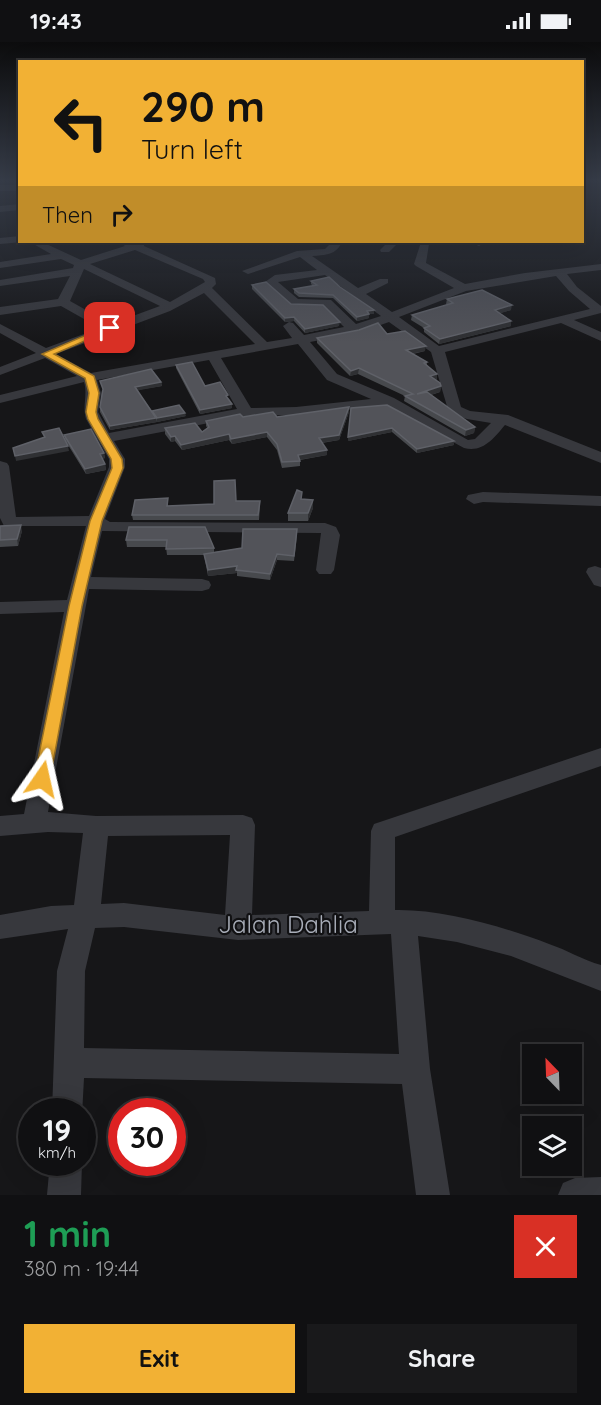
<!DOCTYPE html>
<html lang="en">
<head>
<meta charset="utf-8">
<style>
  :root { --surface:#101012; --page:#19191b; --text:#f1f3f6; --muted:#9c9d9f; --line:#303032; --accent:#f2b134 }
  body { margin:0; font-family:Quicksand,sans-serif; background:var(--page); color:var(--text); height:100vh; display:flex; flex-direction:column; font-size:22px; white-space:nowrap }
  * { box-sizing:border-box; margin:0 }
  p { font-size:20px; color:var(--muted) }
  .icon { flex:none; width:33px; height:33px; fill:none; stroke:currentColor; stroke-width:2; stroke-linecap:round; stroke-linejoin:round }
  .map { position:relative; height:1153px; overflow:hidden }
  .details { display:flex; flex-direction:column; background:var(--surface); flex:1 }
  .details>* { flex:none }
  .top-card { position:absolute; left:18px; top:18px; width:566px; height:183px; border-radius:0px; box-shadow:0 6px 24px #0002,0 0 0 2px var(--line); background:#f2b134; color:#111; overflow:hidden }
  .needle { width:39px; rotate:337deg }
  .buttons { position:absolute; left:522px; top:1002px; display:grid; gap:12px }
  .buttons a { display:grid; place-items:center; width:60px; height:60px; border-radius:0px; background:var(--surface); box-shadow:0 6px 24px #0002,0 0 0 2px var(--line); font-size:30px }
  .speed { position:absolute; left:18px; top:1056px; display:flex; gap:12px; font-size:30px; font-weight:700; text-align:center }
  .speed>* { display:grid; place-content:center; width:78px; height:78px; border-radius:50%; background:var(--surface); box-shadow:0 6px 24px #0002,0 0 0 2px var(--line); line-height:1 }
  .speed small { font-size:15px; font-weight:400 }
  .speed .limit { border:9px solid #d22; background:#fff; color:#111 }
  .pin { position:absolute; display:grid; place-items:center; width:51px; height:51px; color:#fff; margin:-26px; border-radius:12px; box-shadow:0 3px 9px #0006 }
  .me { position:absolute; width:66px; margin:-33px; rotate:11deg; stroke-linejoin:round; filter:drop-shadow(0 0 4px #0008) }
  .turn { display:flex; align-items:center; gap:21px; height:126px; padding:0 24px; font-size:27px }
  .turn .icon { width:78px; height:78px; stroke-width:2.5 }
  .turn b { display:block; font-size:42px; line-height:51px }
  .then { display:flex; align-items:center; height:57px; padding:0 24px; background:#0003; gap:12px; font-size:22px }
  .round { display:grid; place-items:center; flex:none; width:63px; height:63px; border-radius:0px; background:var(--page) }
  .summary { display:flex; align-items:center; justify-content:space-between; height:102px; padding:0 24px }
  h1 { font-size:36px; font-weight:700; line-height:45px; color:#1e9e55 }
  .cta { display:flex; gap:12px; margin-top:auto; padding:12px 24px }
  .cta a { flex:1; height:69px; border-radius:0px; background:var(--accent); color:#111; font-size:24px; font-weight:700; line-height:69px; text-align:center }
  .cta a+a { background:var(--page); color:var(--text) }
  .status { display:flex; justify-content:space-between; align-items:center; height:42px; padding:0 30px; background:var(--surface); direction:ltr }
  .status svg { height:16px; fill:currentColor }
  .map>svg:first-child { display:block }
</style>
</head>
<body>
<div class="status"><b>19:43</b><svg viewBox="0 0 49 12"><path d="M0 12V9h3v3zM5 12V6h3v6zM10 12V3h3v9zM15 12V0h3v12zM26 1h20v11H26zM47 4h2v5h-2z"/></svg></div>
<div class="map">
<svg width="601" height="1153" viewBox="0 0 601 1153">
  <rect width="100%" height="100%" fill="#161618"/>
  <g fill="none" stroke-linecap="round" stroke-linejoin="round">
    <g fill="#37383d" fill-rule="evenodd">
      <rect x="0" y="143" width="20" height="6"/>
      <path d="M20 162V168L0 170V164Z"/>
      <path d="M20 194V200H23L0 202V196Z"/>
      <path d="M30 200H42L81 218 125 204 120 200 144 201V204L215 236 216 242 212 246 267 300 292 296 283 284 289 280 293 281 304 293 344 285 324 265 291 264 265 240 275 233 317 228 300 215 248 232 242 229 297 209 325 207 332 200H342C336 213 326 213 312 214L358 246 380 237H388V241L366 252 392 270 454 246 416 224 414 222 421 200 429 202 426 221 465 242 525 231 601 222V228L567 232 577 245 601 264V271L574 278 601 290V299L561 281 445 310 461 365 470 369 508 373 601 410V421L505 383C494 396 483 411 464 406L387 364 296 373 246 374 114 399 125 417V425L105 477 110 480 325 481 336 485 340 493 334 528 331 532H319L316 528 321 491 102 489 91 535 202 537 209 539 211 543 209 547 202 549 89 547 48 770 96 774 243 773 252 776 255 783 252 873 369 869 371 789 374 782 601 706V724L395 795V868C443 867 505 885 549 902 567 908 583 918 601 923V949L511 914 457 900 418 894 430 1027 450 1153H416L402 1042 84 1036 82 1073V1070H52L57 929 68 887 0 897V873L51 864 74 863 83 791 48 790 0 794V774L24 772 64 570 0 572V560L67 558 86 484H4L0 476V419L7 421 9 424 16 475 89 474 109 425V417L86 377C82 364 88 353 84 340L0 361V353L77 334 45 316 0 333V325L36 311 0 291V282L46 306 100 286 61 264 0 273V265L58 257 70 234 0 244V238L73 226 74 223 61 217 0 226V220L51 212ZM135 208 203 237 205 240 170 260 90 222ZM84 227 160 264 111 282 70 259ZM325 233 381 274 356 282 331 258 298 257 278 240ZM556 234 569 249 590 267 439 304 399 275 466 249ZM204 251 255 302 91 331 56 312 170 269ZM389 280 431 310 449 371 467 377 491 381 475 397 468 398 394 356 337 332 310 300 358 291ZM298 302 327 338 371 357 296 365 251 366 221 316ZM209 318 237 367 109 391 98 370 101 351 97 338ZM230 793 225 873 124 861 101 862 108 794ZM124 885 238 898 391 892 399 1012 84 1006 85 929 95 886Z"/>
      <path d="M388 200H399L389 210H381L380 208Z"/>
      <path d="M470 200H483L484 201 479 204Z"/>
      <path d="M483 450 601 454V464L483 460 474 462 466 457 468 453Z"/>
      <path d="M595 524 601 526V545L594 543 586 530 588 526Z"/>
      <path d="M50 1120H82L81 1153H47Z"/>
      <path d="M601 1135V1153H558L563 1141 575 1136Z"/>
    </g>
  </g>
  <g fill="#47494d">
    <path d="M311 239 340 245 374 268V272H369V276L357 279 333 256 299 255 294 251V247L313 244 311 242Z"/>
    <path d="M252 243 291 262 339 284 305 291 294 279 285 280 252 247Z"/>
    <path d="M447 257 511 268 500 271 511 279V284L439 302 424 290V286L411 278 412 273 448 263 446 262Z"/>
    <path d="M387 292 425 309 413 312 427 320V324L437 332V338H436L441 344 440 350 431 353 475 385 474 391 465 394 404 359 405 354 358 332 350 334 317 301V296Z"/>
    <path d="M176 323 205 344 229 357 232 362V366L200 372 176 326Z"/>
    <path d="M161 340 162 344 137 348 152 369 186 374 157 380 156 379 157 380 110 388 100 370V365L102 348Z"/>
    <path d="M387 363 454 403 417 411 392 390 348 399Z"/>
    <path d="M349 365V370L339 398 322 401 327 408V413L300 418V424L282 426 277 408 267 395 232 402 229 398 182 408 175 399 171 400 165 392V386L202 390 208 387 206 384V379L243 375H277Z"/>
    <path d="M64 393 104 411 105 416 102 417 105 422 106 428 86 432 65 398Z"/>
    <path d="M168 456V464L214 462 236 459 260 464 259 478H133L132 473Z"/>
    <path d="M302 457 313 458V466L308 479H288V471Z"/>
    <path d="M0 484 22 489 18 504 0 505Z"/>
    <path d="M129 485 214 506V510L242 506 297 487V493L294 519 277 518 270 538 237 534V531L208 534 204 513H167L166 505H127L126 498Z"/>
  </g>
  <g fill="#2f3033">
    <path d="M512 263 511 268 495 273V268Z"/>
    <path d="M374 268V272H369V276L357 279V275L367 269Z"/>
    <path d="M294 275V279L285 280V276Z"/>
    <path d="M511 279V284L439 302 440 297Z"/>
    <path d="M340 280 339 284 305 291V287Z"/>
    <path d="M426 304 425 309 405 313 406 308Z"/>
    <path d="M359 326 358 332 350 334 351 329Z"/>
    <path d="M437 332V338L430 340V334Z"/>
    <path d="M161 340 162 344 135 349V345Z"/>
    <path d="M441 344 440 350 417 357V352Z"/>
    <path d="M232 362V366L200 372V368Z"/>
    <path d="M349 365V370L339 398 319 401V396Z"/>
    <path d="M185 371 186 374 157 380V376Z"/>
    <path d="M156 376 157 380 110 388V384Z"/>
    <path d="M475 385 474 391 465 394 466 388Z"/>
    <path d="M392 386V390L348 399V395Z"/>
    <path d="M267 390V395L232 402 231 397Z"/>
    <path d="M229 392V398L182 408 181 403Z"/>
    <path d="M175 394V399L171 400V395Z"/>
    <path d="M454 399V403L417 411V407Z"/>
    <path d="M68 404 69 409 16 419 15 414Z"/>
    <path d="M327 408V413L298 418V413Z"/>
    <path d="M104 411 105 416 101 417 100 412Z"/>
    <path d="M105 422 106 428 86 432 85 427Z"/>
    <path d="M313 458V466L308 479V471Z"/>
    <path d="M21 483 22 489 18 504 17 497Z"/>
    <path d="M277 512V518L270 538V532Z"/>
    <path d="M237 524V531L208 534V528Z"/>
  </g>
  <g fill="#525359" stroke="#5f6168" stroke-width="1.5">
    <path d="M329 235 340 245 374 268 367 269 369 272 357 275 333 253 299 251 294 247 317 243 311 239Z"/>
    <path d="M266 240 291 262 323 263 340 280 305 287 294 275 285 276 252 243Z"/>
    <path d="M482 248 512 263 495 268 511 279 440 297 424 286 430 284 412 273 453 261 447 257Z"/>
    <path d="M378 281 387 292 405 289 426 304 406 308 427 320 424 321 437 332 430 334 440 341 441 344 417 352 427 350 475 385 466 388 405 354 413 352 359 326 351 329 317 296 359 288Z"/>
    <path d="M192 320 205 344 220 340 228 353 226 354 232 362 200 368 176 323Z"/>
    <path d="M151 327 161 340 135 345 156 376 110 384 100 365 103 347 100 339Z"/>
    <path d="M179 363 185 371 157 376 152 369Z"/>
    <path d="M387 363 454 399 417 407 392 386 348 395 351 366Z"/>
    <path d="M349 365 339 393 319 396 327 408 298 413 300 419 282 420 277 402 267 390 231 397 229 392 181 403 175 394 171 395 165 386 195 381 202 390 209 385 206 379 240 372 243 375 273 370 277 375Z"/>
    <path d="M59 386 68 404 15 414 13 406 45 395 42 390Z"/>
    <path d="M91 387 104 411 100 412 105 422 85 427 64 393Z"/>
    <path d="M235 438 236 459H260L258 473H132L135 458 168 456 167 464 214 462V439Z"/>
    <path d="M297 448 302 450 301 457 313 458 308 471H288Z"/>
    <path d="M21 483 17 497 0 498V484Z"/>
    <path d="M129 485H205L214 506 166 507 167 498H126Z"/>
    <path d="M243 487H297L294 514 277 512 270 532 236 528 237 524 208 528 204 512 242 506Z"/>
  </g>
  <linearGradient id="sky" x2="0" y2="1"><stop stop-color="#0c0c0d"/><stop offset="0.46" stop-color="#363c48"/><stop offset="1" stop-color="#363c48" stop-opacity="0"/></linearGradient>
  <rect width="601" height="300" fill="url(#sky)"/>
  <path fill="#f2b134" stroke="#9d7322" stroke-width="1.5" d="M107 284 115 286 54 312 94 334 99 351 96 370 98 377 122 417 123 426 102 479 82 564 50 737 48 742 42 743 36 742 34 737 69 564 90 479 112 426 111 417 88 377 86 370 89 351 85 336 42 312Z"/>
  <g text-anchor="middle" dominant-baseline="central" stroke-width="4.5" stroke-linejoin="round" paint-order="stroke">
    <g font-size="24" fill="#a8adb8" stroke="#111113">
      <text x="288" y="882">Jalan Dahlia</text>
    </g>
  </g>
</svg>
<div class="buttons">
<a><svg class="needle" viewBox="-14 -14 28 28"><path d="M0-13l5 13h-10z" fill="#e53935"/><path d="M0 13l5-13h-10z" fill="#9c9d9f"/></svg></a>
<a><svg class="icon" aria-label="layers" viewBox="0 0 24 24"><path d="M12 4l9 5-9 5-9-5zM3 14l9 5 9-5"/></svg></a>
</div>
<div class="speed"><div>19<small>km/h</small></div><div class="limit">30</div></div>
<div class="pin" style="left:110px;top:286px;background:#d93025"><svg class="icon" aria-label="arrive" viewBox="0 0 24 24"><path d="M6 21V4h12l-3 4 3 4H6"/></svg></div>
<svg class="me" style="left:42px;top:737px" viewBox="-20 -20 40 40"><path d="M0-17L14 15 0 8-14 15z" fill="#f2b134" stroke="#fff" stroke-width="4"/></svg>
<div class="top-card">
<div class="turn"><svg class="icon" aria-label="left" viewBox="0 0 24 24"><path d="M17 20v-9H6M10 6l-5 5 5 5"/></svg><div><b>290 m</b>Turn left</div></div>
<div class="then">Then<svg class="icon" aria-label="right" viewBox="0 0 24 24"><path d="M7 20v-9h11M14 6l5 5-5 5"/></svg></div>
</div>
</div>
<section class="details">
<div class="summary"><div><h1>1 min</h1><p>380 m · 19:44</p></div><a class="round" style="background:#d93025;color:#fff"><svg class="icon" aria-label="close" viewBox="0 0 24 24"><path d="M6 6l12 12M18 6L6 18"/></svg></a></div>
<div class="cta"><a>Exit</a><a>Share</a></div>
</section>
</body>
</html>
